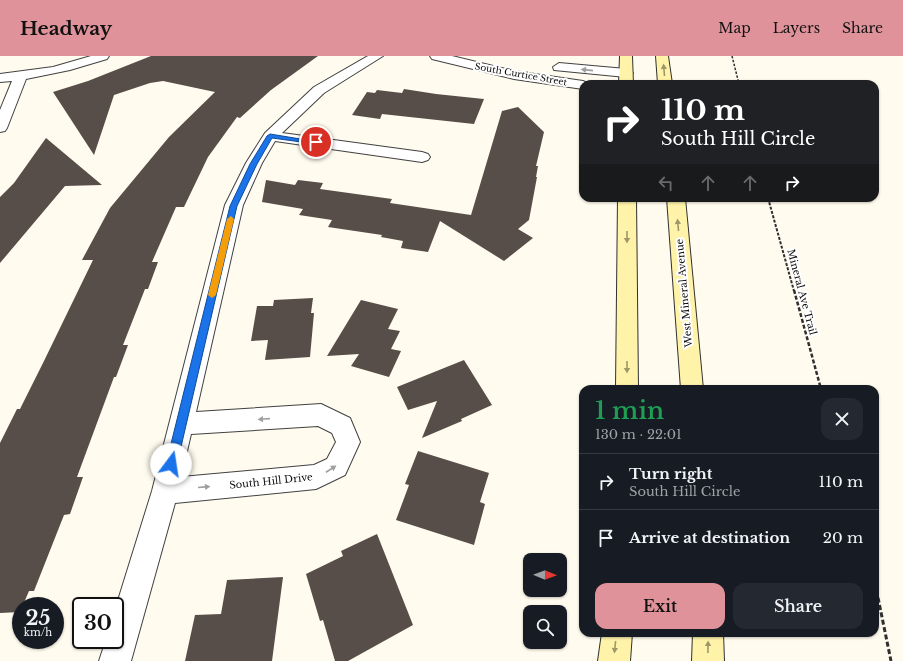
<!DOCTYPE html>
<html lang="en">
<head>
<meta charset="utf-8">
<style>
  :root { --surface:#171b24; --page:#242831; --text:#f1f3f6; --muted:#9ea1a6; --line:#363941; --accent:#df929a }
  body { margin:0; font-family:"Libre Baskerville",serif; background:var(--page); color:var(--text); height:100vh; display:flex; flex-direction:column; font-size:15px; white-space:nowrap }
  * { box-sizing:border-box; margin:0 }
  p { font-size:13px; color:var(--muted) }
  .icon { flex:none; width:22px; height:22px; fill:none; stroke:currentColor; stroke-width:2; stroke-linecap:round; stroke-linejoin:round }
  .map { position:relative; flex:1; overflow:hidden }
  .details { position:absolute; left:579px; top:329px; width:300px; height:252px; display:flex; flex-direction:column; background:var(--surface); border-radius:12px; box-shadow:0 1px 3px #0004 }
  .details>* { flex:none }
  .hud { position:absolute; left:579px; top:24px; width:300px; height:122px; border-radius:12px; box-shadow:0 1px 3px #0004; background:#202124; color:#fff; overflow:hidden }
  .needle { width:26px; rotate:91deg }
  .controls { position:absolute; left:523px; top:497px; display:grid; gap:8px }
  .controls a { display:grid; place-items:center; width:44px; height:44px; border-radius:8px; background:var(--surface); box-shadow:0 1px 3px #0004; font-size:20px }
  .speed { position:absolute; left:12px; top:541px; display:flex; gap:8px; font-size:20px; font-weight:700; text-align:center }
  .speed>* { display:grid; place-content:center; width:52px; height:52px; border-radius:50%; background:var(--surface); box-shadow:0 1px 3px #0004; line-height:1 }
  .speed small { font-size:10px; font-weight:400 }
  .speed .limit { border:2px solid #111; border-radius:6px; background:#fff; color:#111 }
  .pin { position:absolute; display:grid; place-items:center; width:34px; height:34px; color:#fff; margin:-17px; border:2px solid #fff; border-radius:50%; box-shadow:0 1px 4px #0007 }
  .me { position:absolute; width:44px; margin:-22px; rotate:14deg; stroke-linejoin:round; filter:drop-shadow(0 0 3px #0008) }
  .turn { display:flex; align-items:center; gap:14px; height:84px; padding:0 16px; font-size:18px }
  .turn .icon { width:52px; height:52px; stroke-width:2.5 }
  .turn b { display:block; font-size:28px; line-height:34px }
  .lanes { display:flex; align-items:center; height:38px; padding:0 16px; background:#0003; justify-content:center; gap:20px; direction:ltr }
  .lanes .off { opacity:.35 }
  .round { display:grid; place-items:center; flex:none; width:42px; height:42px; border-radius:12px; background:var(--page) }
  .overview { display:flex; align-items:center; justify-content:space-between; height:68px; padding:0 16px }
  h1 { font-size:24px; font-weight:600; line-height:30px; color:#1e9e55 }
  .cta { display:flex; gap:8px; margin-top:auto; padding:8px 16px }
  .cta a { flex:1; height:46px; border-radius:12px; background:var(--accent); color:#111; font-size:16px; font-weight:600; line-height:46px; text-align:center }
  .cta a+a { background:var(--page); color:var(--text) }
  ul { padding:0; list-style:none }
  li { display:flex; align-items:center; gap:12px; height:56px; padding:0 16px; border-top:1px solid var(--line) }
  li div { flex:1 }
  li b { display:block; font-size:15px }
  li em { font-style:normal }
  header { display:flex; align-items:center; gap:24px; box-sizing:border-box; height:56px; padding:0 20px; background:var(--accent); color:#111 }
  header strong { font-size:19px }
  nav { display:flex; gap:22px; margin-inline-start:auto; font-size:14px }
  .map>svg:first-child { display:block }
</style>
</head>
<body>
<header>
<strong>Headway</strong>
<nav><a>Map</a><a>Layers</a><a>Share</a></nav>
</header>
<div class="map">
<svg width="903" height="605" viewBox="0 0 903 605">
  <rect width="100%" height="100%" fill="#fffbee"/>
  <g fill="#574e49">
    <path d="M151 0H318L271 34 240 62 237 61 208 101 184 151H176L152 206H158L148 233H145L123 289H128L116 321H114L77 421H83L70 458 64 459 34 535H29L20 556 0 557V387L17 353H20L43 307 93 204H82L110 152 169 81 215 36 163 25 150 27 114 39 94 99 53 36 88 25Z"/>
    <path d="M404 33 436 38 484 43 474 68 382 58 380 63 352 59 367 36 375 37 377 34 402 37Z"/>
    <path d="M518 51 544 76 536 110H538L536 121H537L529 164 518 173 533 182 504 205 440 165 428 196 401 192 403 185 381 181 382 179 328 171 332 164 299 159 303 153 262 146 266 124 295 129 298 124 323 127 320 133 392 143 390 147 471 159 502 55Z"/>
    <path d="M46 82 102 129 65 130 0 207V141L14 127Z"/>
    <path d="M313 242 311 257H314L310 301 265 304 268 284 251 285 257 250H273L274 244Z"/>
    <path d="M361 244 398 253 388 273 400 275 391 293 401 295 389 321 351 310 359 298 327 300Z"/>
    <path d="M464 304 492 349 461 363 462 365 422 382 437 345 408 354 397 331Z"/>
    <path d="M418 395 489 417 480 446 485 448 474 489 396 464 409 429 405 428Z"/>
    <path d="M377 478 413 569 348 605H335L323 564 320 565 306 518 343 500 341 495Z"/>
    <path d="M283 521 272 605H185L195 559 221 558 227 524Z"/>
  </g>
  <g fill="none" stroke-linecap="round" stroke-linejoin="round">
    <defs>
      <g id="street">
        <path d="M91 0H109L107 3 70 14 26 23 7 72 5 75 0 76V54L12 25 0 26V18L53 11Z"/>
        <path d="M368 0H383L324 37 282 77 422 96 428 98 430 101 428 104 422 106 275 85 262 107 243 149 196 356 321 348 350 362 360 386 345 419 316 433 175 447 131 605H99L106 584H115V554L152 435 225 149 246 107 265 77 314 31ZM318 370 332 377 336 386 327 403 314 409 181 421 191 378Z"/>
        <path d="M430 0H452L514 15 583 25 589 28H583V33L514 23 432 3Z"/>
        <path d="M559 7 626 13 633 17 626 21 554 14 553 11Z"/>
      </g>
      <g id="secondary">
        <path d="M620 0H632L633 28H619Z"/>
        <path d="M656 0H668L672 28H658Z"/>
        <path d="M618 142H636L638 333H616Z"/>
        <path d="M667 142H685L703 333H681Z"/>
        <path d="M602 577H632L630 605H598Z"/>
        <path d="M693 577H723L724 605H692Z"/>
      </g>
    </defs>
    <use href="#street" stroke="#414141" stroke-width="2"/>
    <use href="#secondary" stroke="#303030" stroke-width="2"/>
    <path stroke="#303030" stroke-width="1.5" stroke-dasharray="2.5 1.5" stroke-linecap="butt" d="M732 0 739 28"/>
    <path stroke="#303030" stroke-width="2" stroke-dasharray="3 1.5" stroke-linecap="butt" d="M768 142 794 235"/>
    <path stroke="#303030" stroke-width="2.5" stroke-dasharray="4 2" stroke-linecap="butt" d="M794 234 821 333"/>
    <path stroke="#303030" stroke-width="3" stroke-dasharray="5 2.5" stroke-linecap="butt" d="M875 527 891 605"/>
    <use href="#street" fill="#fff" fill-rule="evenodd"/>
    <use href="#secondary" fill="#fff2a9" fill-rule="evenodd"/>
  </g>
  <defs><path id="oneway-solid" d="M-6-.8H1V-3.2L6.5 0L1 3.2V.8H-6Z"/></defs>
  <g fill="#9f9f9f">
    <use href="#oneway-solid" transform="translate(587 14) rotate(-174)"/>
    <use href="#oneway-solid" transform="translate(264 363) rotate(176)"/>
    <use href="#oneway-solid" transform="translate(331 413) rotate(-33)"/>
    <use href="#oneway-solid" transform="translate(204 431) rotate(-5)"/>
  </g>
  <g fill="#9f976b">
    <use href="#oneway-solid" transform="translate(664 14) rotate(-95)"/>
    <use href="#oneway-solid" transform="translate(678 169) rotate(-95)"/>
    <use href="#oneway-solid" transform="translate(627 181) rotate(90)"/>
    <use href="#oneway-solid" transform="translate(627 311) rotate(90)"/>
    <use href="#oneway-solid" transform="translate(615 591) rotate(96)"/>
    <use href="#oneway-solid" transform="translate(708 591) rotate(-89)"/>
  </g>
  <path fill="#1a73e8" stroke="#114b97" d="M270 78 319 86 316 88 272 82 257 108 237 150 177 408 175 412 171 413 168 412 166 408 230 150 250 108 267 80Z"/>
  <path fill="#f59e0b" d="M231 160 234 163 216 239 212 242 208 239 227 163Z"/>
  <g text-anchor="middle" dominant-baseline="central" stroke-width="4" stroke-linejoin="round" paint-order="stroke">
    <g font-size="9" fill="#0e0e0e" stroke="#fff">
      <text transform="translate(521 18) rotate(10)">South Curtice Street</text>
    </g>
    <g font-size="10" fill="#0e0e0e" stroke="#fff">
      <text transform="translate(802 236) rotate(75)">Mineral Ave Trail</text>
      <text transform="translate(684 237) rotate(-95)">West Mineral Avenue</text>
      <text transform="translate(271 425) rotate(-6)">South Hill Drive</text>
    </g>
  </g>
</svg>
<div class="controls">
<a><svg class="needle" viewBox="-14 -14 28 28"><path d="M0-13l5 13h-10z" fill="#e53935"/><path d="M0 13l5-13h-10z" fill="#9ea1a6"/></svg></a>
<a><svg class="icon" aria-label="search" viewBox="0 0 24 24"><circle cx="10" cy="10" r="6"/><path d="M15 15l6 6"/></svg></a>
</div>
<div class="speed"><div>25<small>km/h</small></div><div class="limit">30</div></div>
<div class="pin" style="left:316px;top:86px;background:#d93025"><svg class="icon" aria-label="arrive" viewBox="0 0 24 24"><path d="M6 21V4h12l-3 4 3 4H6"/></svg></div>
<svg class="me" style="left:171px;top:408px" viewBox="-20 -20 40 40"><circle r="19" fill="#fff"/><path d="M0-13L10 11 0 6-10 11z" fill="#1a73e8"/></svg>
<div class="hud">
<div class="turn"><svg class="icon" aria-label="right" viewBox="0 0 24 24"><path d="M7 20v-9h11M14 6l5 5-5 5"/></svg><div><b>110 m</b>South Hill Circle</div></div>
<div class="lanes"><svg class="icon off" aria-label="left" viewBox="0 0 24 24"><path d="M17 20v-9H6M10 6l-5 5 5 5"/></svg><svg class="icon off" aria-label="ahead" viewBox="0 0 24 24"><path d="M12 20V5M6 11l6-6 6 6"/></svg><svg class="icon off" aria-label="ahead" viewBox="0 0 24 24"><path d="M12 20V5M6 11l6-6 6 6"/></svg><svg class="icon" aria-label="right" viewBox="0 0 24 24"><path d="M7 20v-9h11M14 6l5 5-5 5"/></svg></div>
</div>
<section class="details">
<div class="overview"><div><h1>1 min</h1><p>130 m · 22:01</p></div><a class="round"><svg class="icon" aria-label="close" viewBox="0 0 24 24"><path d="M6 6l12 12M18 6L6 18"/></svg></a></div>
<ul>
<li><svg class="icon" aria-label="right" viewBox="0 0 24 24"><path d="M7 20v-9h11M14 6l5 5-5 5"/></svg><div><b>Turn right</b><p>South Hill Circle</p></div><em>110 m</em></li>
<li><svg class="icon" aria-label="arrive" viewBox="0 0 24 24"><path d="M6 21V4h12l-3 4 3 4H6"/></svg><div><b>Arrive at destination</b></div><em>20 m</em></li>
</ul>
<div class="cta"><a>Exit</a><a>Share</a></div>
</section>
</div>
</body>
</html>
